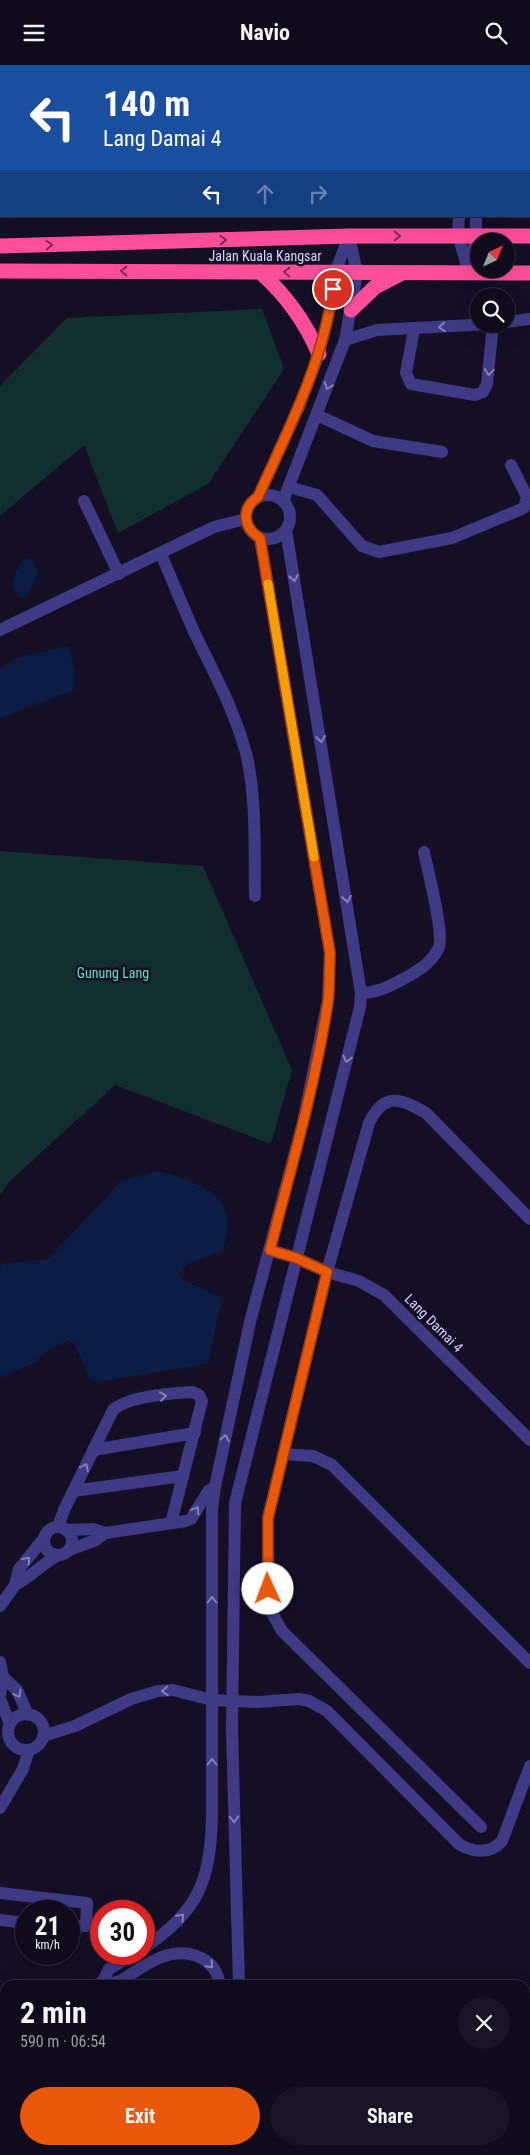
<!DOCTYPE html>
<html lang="en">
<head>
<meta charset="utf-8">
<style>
  :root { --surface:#0f0b1c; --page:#181425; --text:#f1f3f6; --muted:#9b9ba3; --line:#2f2b3b; --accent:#ea580c }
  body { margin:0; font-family:"Roboto Condensed",sans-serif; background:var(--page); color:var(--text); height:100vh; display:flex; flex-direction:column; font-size:19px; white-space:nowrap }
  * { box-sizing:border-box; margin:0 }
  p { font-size:16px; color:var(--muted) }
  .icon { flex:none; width:28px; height:28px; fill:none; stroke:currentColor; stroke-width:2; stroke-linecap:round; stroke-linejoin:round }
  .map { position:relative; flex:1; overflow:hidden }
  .drawer { position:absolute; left:0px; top:1915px; width:530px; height:175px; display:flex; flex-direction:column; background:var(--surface); border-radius:15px 15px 0 0; box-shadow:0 5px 20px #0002,0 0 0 1px var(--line) }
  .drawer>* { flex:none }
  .banner { position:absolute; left:0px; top:0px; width:530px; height:152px; box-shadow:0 5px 20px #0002,0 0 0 1px var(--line); background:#1a4fa0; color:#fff; overflow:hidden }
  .needle { width:32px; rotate:43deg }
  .buttons { position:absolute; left:470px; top:168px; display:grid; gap:10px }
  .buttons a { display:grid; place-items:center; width:45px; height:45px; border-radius:50%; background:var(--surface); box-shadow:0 5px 20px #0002,0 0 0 1px var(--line); font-size:25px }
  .speed { position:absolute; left:15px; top:1835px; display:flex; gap:10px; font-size:25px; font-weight:700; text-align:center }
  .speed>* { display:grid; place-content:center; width:65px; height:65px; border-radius:50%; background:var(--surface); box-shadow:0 5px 20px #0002,0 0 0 1px var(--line); line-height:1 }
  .speed small { font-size:12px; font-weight:400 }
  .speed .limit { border:8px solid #d22; background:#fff; color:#111 }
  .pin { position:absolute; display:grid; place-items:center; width:42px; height:42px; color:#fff; margin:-21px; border:2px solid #fff; border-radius:50%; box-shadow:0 1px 5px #0007 }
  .me { position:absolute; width:55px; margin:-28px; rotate:358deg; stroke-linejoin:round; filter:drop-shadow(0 0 4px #0008) }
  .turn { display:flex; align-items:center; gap:18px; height:105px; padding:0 20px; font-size:22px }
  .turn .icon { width:65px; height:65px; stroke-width:2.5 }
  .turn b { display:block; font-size:35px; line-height:42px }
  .lanes { display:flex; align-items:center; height:48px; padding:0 20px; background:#0003; justify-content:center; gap:25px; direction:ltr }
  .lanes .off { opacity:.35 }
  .round { display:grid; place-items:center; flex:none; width:52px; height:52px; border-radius:26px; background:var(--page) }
  .overview { display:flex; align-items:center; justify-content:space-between; height:85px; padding:0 20px }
  h1 { font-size:30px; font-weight:700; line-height:38px }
  .action { display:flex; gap:10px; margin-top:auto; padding:10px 20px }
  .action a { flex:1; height:58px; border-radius:30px; background:var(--accent); color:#fff; font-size:20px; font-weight:700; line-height:58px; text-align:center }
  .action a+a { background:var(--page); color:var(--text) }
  header { display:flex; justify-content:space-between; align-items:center; height:65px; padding:0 20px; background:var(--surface); font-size:22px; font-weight:700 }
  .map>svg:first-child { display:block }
</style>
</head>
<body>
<header><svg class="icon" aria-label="menu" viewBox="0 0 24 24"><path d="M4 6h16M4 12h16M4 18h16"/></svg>Navio<svg class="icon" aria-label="search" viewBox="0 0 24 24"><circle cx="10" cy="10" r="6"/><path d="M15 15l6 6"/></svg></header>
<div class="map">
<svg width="530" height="2090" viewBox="0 0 530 2090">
  <rect width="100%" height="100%" fill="#140f25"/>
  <g fill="#122f2f">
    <path d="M262 244 284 304 208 419 118 468 84 380 0 451V321L67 253Z"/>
    <path d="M0 786 203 801 292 1005 271 1079 115 1020 9 1117 0 1130Z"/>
  </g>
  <g fill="#0a1c43">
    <path d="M25 493 32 495 38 506C22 560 0 519 25 493Z"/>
    <path d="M68 581 75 603V625L0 653V604L18 592Z"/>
    <path d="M158 1106C183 1113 220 1121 227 1151 229 1161 225 1176 224 1186L187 1199 179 1209 183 1215 222 1233 208 1299 98 1317 89 1313 75 1280 69 1275 43 1289 36 1297 0 1313V1201L7 1198 47 1195 121 1116Z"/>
  </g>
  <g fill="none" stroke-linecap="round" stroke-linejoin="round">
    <g stroke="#403a84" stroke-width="12">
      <path d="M12 0 56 1"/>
      <path d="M111 1V0"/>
      <path d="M184 1V0"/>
      <path d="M253 1V0"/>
      <path d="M328 1V0"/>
      <path d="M400 1V0"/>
      <path d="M475 1V0"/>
      <path d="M529 23H530"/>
      <path d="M0 67H1"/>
      <path d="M529 120H530"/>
      <path d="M0 142H1"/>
      <path d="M459 151 458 170 469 208"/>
      <path d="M470 203 476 170V151"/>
      <path d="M506 257 530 254"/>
      <path d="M414 264 406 308 411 319 475 330 483 327 487 319 493 259"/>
      <path d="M345 275 377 265 490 259"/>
      <path d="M317 350 373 376 442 387"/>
      <path d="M289 422 317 430 362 481 379 487 452 473 524 443 527 432 511 400"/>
      <circle cx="268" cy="452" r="22"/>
      <path d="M258 432 299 342 319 289 331 239 335 208 349 171"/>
      <path d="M84 436 119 509"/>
      <path d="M283 436 345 275 357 208 349 171"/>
      <path d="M161 489C173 517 184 545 197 573 215 610 235 647 246 688 257 734 254 784 255 831"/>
      <path d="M0 565 214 462 246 454"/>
      <path d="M361 928C378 928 390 921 405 913 418 906 433 897 439 882 444 868 428 806 424 787"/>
      <path d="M269 1185 296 1193 327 1207 359 1216 384 1230 530 1375"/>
      <path d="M93 1385 195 1368"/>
      <path d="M283 1389 313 1391 332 1400 530 1598"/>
      <path d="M73 1426 183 1411"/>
      <circle cx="58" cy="1476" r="14"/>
      <path d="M58 1462 64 1445 113 1345C128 1331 173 1328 193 1327L199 1330 202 1336 171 1458"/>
      <path d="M66 1465 93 1464 105 1468 186 1456 191 1454 209 1425 215 1422"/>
      <path d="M69 1485 96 1475 105 1468"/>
      <path d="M15 1520C31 1512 42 1499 58 1490"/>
      <path d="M0 1541 15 1520 19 1504 45 1472"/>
      <path d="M0 1597 3 1612 0 1631"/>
      <path d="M3 1612 17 1625 28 1650"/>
      <path d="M0 1634 10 1659"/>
      <circle cx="26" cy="1667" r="18"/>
      <path d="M43 1671 75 1661 131 1634 158 1626 173 1625 212 1635 258 1637 299 1634 309 1636 327 1646 459 1779C473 1788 491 1789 502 1776L530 1701"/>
      <path d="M0 1743 23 1704 29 1685"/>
      <path d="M481 1762 282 1566 271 1546 268 1524V1453L327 1207 369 1058C384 1027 400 1033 426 1048L530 1154"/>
      <path d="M0 1828 87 1838 86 1861 69 1862"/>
      <path d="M0 1855 26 1858"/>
      <path d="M144 1883C199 1846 210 1816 212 1752V1444L215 1422 250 1257 303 1057 328 935 330 888 260 473"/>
      <path d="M103 1916 112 1918 120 1916C145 1901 171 1878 201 1893 212 1898 218 1908 220 1920"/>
      <path d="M97 1920 103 1916 109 1904 134 1889"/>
      <path d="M239 1920 232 1665 235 1438 360 942 361 928 286 465"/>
      <path d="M0 1980 5 1977"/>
      <path d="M525 2065H530"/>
      <path d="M211 2090 213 2085"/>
    </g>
    <g stroke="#ff4e9a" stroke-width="15">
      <path d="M0 181 349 171H530"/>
      <path d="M0 206 530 208"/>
      <path d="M260 207C287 231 305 256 319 289"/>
      <path d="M351 245 375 222 400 209"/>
    </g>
  </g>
  <defs><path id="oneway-chevron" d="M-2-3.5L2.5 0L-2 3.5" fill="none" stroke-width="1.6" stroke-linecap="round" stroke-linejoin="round" transform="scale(1.25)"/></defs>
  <g stroke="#7e2b5a">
    <use href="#oneway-chevron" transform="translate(397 171) rotate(-1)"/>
    <use href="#oneway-chevron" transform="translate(223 175) rotate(-2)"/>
    <use href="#oneway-chevron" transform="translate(49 180) rotate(-2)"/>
    <use href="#oneway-chevron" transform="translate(124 206) rotate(-180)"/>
    <use href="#oneway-chevron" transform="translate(287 207) rotate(-179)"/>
  </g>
  <g stroke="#857fbb">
    <use href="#oneway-chevron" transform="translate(442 262) rotate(176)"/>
    <use href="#oneway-chevron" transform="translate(489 307) rotate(95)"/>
    <use href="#oneway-chevron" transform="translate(328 321) rotate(111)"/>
    <use href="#oneway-chevron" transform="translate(294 513) rotate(81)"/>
    <use href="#oneway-chevron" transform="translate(321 674) rotate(81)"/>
    <use href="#oneway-chevron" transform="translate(347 834) rotate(81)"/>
    <use href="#oneway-chevron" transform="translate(347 994) rotate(104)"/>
    <use href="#oneway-chevron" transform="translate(163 1331) rotate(-8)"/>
    <use href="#oneway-chevron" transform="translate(225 1373) rotate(-78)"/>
    <use href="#oneway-chevron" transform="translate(85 1402) rotate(-64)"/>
    <use href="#oneway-chevron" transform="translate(196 1445) rotate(-58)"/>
    <use href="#oneway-chevron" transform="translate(27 1495) rotate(-49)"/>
    <use href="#oneway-chevron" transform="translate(212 1535) rotate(-90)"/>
    <use href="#oneway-chevron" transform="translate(165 1626) rotate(176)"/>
    <use href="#oneway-chevron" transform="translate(18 1629) rotate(60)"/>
    <use href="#oneway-chevron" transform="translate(212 1697) rotate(-90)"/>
    <use href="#oneway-chevron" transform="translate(234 1754) rotate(88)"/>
    <use href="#oneway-chevron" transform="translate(181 1852) rotate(-47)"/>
    <use href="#oneway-chevron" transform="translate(210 1900) rotate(47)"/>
  </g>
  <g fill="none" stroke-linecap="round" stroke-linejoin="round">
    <defs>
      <path id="route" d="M268 1524V1453L327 1207 296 1193 270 1185C291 1103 315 1021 328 937 330 921 329 904 330 888L260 473C243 463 241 443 258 432 288 365 323 298 333 224"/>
    </defs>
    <use href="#route" stroke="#983908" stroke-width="12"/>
    <use href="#route" stroke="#ea580c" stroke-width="9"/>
    <path stroke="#f59e0b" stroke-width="9" d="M268 519 314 792"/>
  </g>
  <g text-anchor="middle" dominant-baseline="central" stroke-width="5" stroke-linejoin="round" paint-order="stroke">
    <g font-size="14" fill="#dad3ff" stroke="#140f25">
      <text x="265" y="191">Jalan Kuala Kangsar</text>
      <text transform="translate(434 1258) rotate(45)">Lang Damai 4</text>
    </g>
    <g font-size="14" fill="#5ee0c5" stroke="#140f25">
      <text x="113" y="908">Gunung Lang</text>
    </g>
  </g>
</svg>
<div class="buttons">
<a><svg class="needle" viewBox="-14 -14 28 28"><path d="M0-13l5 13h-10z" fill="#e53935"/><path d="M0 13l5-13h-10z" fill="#9b9ba3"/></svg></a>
<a><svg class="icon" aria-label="search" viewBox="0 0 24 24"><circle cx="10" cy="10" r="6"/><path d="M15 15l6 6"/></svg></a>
</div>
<div class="speed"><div>21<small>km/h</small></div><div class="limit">30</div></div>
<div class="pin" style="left:333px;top:224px;background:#d93025"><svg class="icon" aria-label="arrive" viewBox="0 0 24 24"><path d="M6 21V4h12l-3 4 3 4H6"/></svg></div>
<svg class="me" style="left:268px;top:1524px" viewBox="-20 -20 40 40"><circle r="19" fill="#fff"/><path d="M0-13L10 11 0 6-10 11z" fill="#ea580c"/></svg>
<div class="banner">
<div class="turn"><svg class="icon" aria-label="left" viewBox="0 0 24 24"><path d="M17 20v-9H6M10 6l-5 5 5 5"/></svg><div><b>140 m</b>Lang Damai 4</div></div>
<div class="lanes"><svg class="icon" aria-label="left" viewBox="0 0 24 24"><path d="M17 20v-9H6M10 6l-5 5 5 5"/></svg><svg class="icon off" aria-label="ahead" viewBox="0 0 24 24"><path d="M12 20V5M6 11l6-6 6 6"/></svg><svg class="icon off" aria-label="right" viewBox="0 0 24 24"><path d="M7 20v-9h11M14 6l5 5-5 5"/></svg></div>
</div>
<section class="drawer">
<div class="overview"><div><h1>2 min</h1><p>590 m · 06:54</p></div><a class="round"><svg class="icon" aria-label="close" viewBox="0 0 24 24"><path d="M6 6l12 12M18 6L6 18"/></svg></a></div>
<div class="action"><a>Exit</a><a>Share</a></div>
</section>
</div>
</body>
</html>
